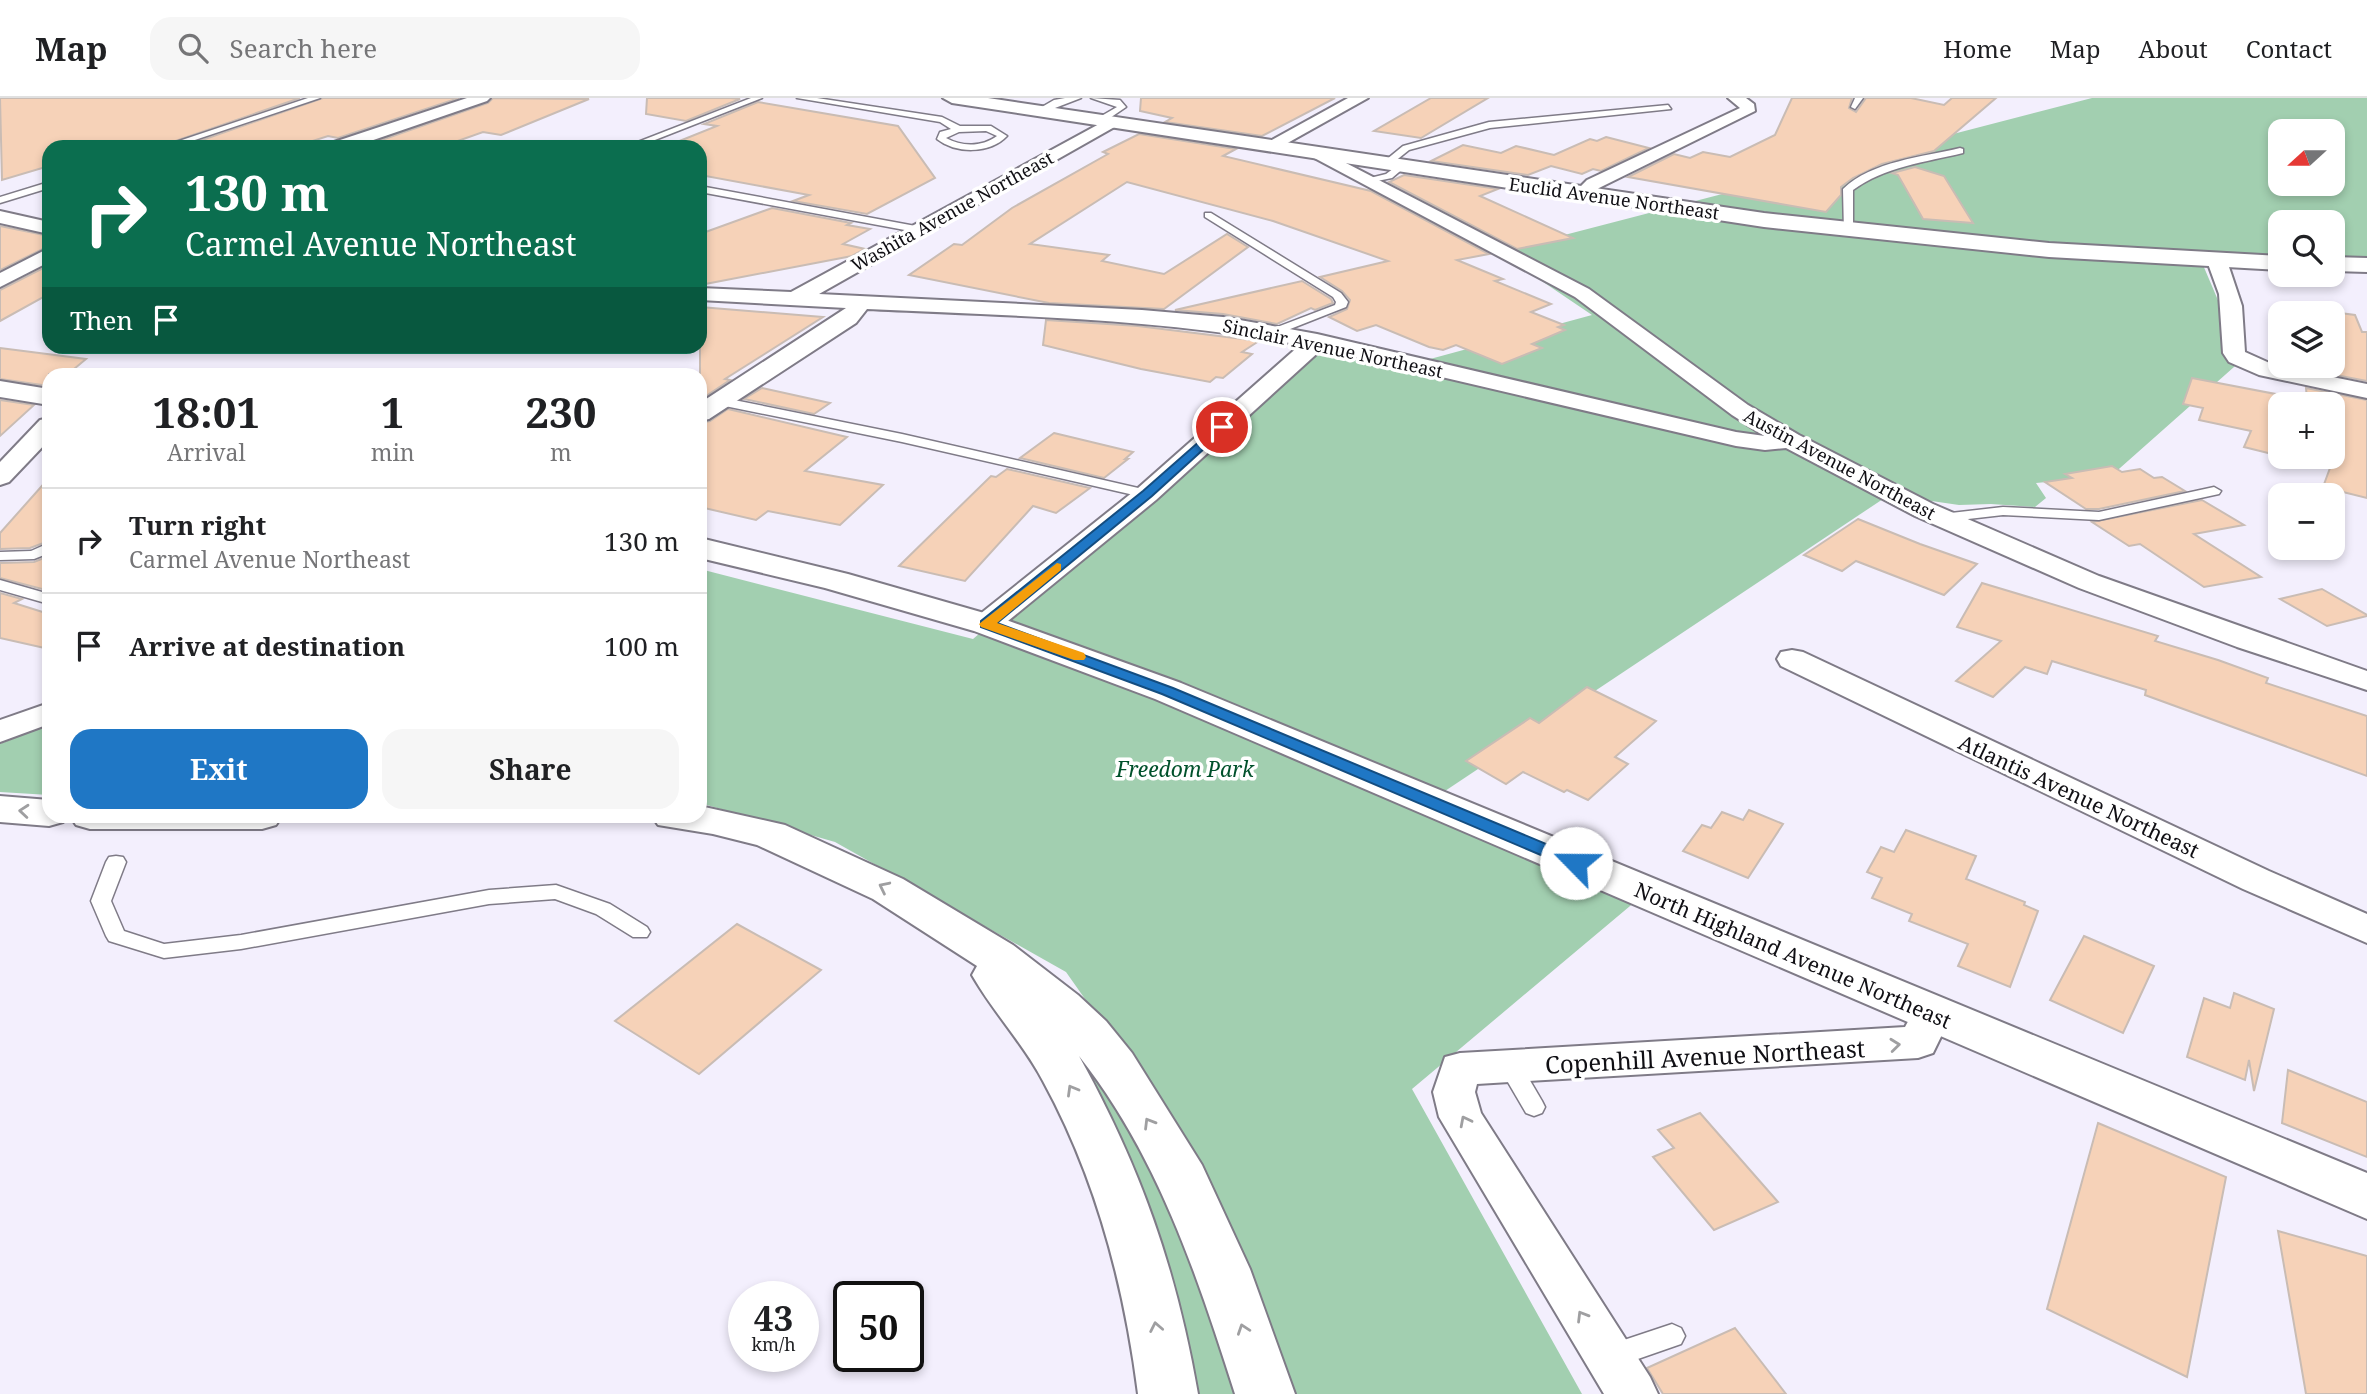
<!DOCTYPE html>
<html lang="en">
<head>
<meta charset="utf-8">
<style>
  :root { --surface:#fff; --page:#f6f6f6; --text:#202124; --muted:#757577; --line:#e0e0e0; --accent:#1f77c5 }
  body { margin:0; font-family:"Noto Serif",serif; background:var(--page); color:var(--text); height:100vh; display:flex; flex-direction:column; font-size:26px; white-space:nowrap }
  * { box-sizing:border-box; margin:0 }
  p { font-size:23px; color:var(--muted) }
  .icon { flex:none; width:38px; height:38px; fill:none; stroke:currentColor; stroke-width:2; stroke-linecap:round; stroke-linejoin:round }
  .map { position:relative; flex:1; overflow:hidden }
  .drawer { position:absolute; left:42px; top:270px; width:665px; height:455px; display:flex; flex-direction:column; background:var(--surface); border-radius:21px; box-shadow:0 4px 10px #0003 }
  .drawer>* { flex:none }
  .top-card { position:absolute; left:42px; top:42px; width:665px; height:214px; border-radius:21px; box-shadow:0 4px 10px #0003; background:#0b6e4f; color:#fff; overflow:hidden }
  .needle { width:46px; rotate:249deg }
  .buttons { position:absolute; left:2268px; top:21px; display:grid; gap:14px }
  .buttons a { display:grid; place-items:center; width:77px; height:77px; border-radius:14px; background:var(--surface); box-shadow:0 4px 10px #0003; font-size:35px }
  .speed { position:absolute; left:728px; top:1183px; display:flex; gap:14px; font-size:35px; font-weight:700; text-align:center }
  .speed>* { display:grid; place-content:center; width:91px; height:91px; border-radius:50%; background:var(--surface); box-shadow:0 4px 10px #0003; line-height:1 }
  .speed small { font-size:18px; font-weight:400 }
  .speed .limit { border:4px solid #111; border-radius:10px; background:#fff; color:#111 }
  .pin { position:absolute; display:grid; place-items:center; width:60px; height:60px; color:#fff; margin:-30px; border:4px solid #fff; border-radius:50%; box-shadow:0 2px 7px #0007 }
  .me { position:absolute; width:77px; margin:-38px; rotate:293deg; stroke-linejoin:round; filter:drop-shadow(0 0 5px #0008) }
  .turn { display:flex; align-items:center; gap:24px; height:147px; padding:0 28px; font-size:32px }
  .turn .icon { width:91px; height:91px; stroke-width:2.5 }
  .turn b { display:block; font-size:49px; line-height:60px }
  .then { display:flex; align-items:center; height:66px; padding:0 28px; background:#0003; gap:14px; font-size:26px }
  .eta { display:flex; justify-content:space-evenly; align-items:center; height:119px; text-align:center }
  .eta b { font-size:42px; font-weight:700; line-height:49px }
  .primary-button { display:flex; gap:14px; margin-top:auto; padding:14px 28px }
  .primary-button a { flex:1; height:80px; border-radius:21px; background:var(--accent); color:#fff; font-size:28px; font-weight:700; line-height:80px; text-align:center }
  .primary-button a+a { background:var(--page); color:var(--text) }
  ul { padding:0; list-style:none }
  li { display:flex; align-items:center; gap:21px; height:105px; padding:0 28px; border-top:2px solid var(--line) }
  li div { flex:1 }
  li b { display:block; font-size:26px }
  li em { font-style:normal }
  header { display:flex; align-items:center; gap:42px; box-sizing:border-box; height:98px; padding:0 35px; background:var(--surface); border-bottom:2px solid var(--line) }
  header strong { font-size:33px }
  nav { display:flex; gap:38px; margin-inline-start:auto; font-size:24px }
  .search { width:490px; height:63px; background:var(--page); display:flex; align-items:center; gap:18px; box-sizing:border-box; padding:0 24px; border-radius:21px; color:var(--muted); font-size:26px }
  .map>svg:first-child { display:block }
</style>
</head>
<body>
<header>
<strong>Map</strong>
<div class="search"><svg class="icon" aria-label="search" viewBox="0 0 24 24"><circle cx="10" cy="10" r="6"/><path d="M15 15l6 6"/></svg>Search here</div>
<nav><a>Home</a><a>Map</a><a>About</a><a>Contact</a></nav>
</header>
<div class="map">
<svg width="2367" height="1296" viewBox="0 0 2367 1296">
  <rect width="100%" height="100%" fill="#f3effd"/>
  <g fill="#a2cfb0" fill-rule="evenodd">
    <path d="M2092 0H2367V169L2333 168V124H2280V168L2203 167 2243 261 2111 378 2036 385 2046 400 2035 409 1991 406 1959 407 1897 398 1886 399 1418 711 1636 803 1412 991 1582 1296H1288L1176 1030 1066 874 835 744 700 705V471L973 541 1315 252 1408 267 1592 217 1499 154ZM2280 33H2333V86H2280Z"/>
    <path d="M49 626V697L0 694V646Z"/>
    <path d="M1087 971 1097 972 1180 1105 1238 1296H1182L1078 980Z"/>
  </g>
  <g fill="#f6d2b8" stroke="#c9bcb4" stroke-width="2">
    <path d="M0 0H300L158 49H49V68L2 82Z"/>
    <path d="M323 0H459L338 40 328 38 294 49H182Z"/>
    <path d="M493 0 589 1 501 37 483 34 455 44 447 43 431 49H388L370 46 488 5Z"/>
    <path d="M647 0H731L740 1 686 23 646 16Z"/>
    <path d="M1141 0H1335L1262 38 1165 24 1172 20 1140 13Z"/>
    <path d="M1431 0H1488L1421 40 1374 33Z"/>
    <path d="M1792 0H1852L1849 10 1856 14 1866 0H1911L1944 7 1952 0H1996L1934 53 1882 66 1853 80 1841 89V97L1826 114 1628 79 1674 56 1690 60 1703 54 1730 59 1775 37Z"/>
    <path d="M758 4 898 28 935 80 867 116 793 103 809 97 700 77V49L672 46 717 28 704 26Z"/>
    <path d="M1139 36 1236 51 1223 58 1371 93 1489 156 1457 162 1503 181 1495 183 1551 206 1531 214 1564 227 1558 229 1565 232 1532 246 1542 250 1502 266 1456 247 1443 252 1429 249 1376 227 1357 233 1329 219 1347 211 1350 202 1342 193 1320 179 1388 163 1273 123 1127 84 1030 146 1109 157 1102 163 1164 176 1227 136 1248 149 1164 211 1049 205 909 177 954 146 962 147 1012 110 1108 56 1103 54Z"/>
    <path d="M1606 39 1649 50 1601 73 1593 71 1582 76 1551 68 1528 77 1431 63 1463 47 1501 55 1516 48 1554 57 1590 41 1597 43Z"/>
    <path d="M1915 69 1944 78 1973 125 1923 121 1898 77 1892 75Z"/>
    <path d="M1404 77 1498 91 1480 98 1573 140 1517 151 1389 84Z"/>
    <path d="M772 110 851 125 847 127 870 131 843 146 865 151 852 158 700 187V136Z"/>
    <path d="M0 128 49 138V148L0 172Z"/>
    <path d="M49 167V196L0 223V192Z"/>
    <path d="M1302 183 1331 201 1333 205 1315 212 1311 210 1277 226 1223 216 1175 212Z"/>
    <path d="M700 209 823 219 725 281 730 282 700 302Z"/>
    <path d="M2294 209 2355 217 2362 234H2367V283L2304 271V268H2333V215H2296Z"/>
    <path d="M1046 222 1138 228 1259 243 1242 254 1252 256 1223 280 1216 279 1210 284 1141 271 1043 247Z"/>
    <path d="M0 250 86 261 68 276H49V288L0 281Z"/>
    <path d="M2192 280 2307 302 2306 290 2367 302V400L2323 389 2330 370 2284 359H2333V306H2280V358L2244 349 2251 333 2199 322 2203 310 2183 306Z"/>
    <path d="M762 290 830 305 814 316 744 301Z"/>
    <path d="M0 302 34 307 0 338Z"/>
    <path d="M728 311 847 339 805 373 883 387 840 427 768 413 756 422 700 409V325L710 323Z"/>
    <path d="M1054 335 1133 354 1125 361H1128L1104 380 1020 360Z"/>
    <path d="M2112 368 2122 374 2140 371 2154 380 2162 379 2185 393 2099 411H2086L2045 384 2072 380 2065 376Z"/>
    <path d="M1007 371 1090 390 1056 415 1033 408 965 483 899 468 991 378 996 379Z"/>
    <path d="M49 380V443L30 450 0 451V435Z"/>
    <path d="M2202 402 2244 427 2194 436 2261 479 2204 489 2140 446 2129 448 2092 424Z"/>
    <path d="M1858 421 1920 446 1977 466 1944 497 1856 463 1842 473 1804 457Z"/>
    <path d="M49 458V488L42 491 0 480V465L34 464Z"/>
    <path d="M1982 485 2158 538 2155 543 2218 562 2268 580 2266 585 2367 618V678L2145 597 2146 592 2052 563 2047 576 2025 569 1993 599 1956 583 2001 543 1957 529Z"/>
    <path d="M2322 491 2367 517V518L2327 528 2280 501Z"/>
    <path d="M0 495 22 501 14 505 49 516V551L0 540Z"/>
    <path d="M1587 589 1656 623 1615 659 1628 666 1588 702 1567 692 1564 694 1523 674 1506 686 1466 663 1530 620 1539 625Z"/>
    <path d="M1749 712 1783 726 1748 780 1683 753 1702 727 1711 730 1722 714 1743 722Z"/>
    <path d="M1906 732 1976 758 1966 781 2025 804 2024 807 2038 813 2010 889 1958 868 1968 846 1909 823 1912 816 1872 800 1882 780 1867 774 1881 749 1894 754Z"/>
    <path d="M737 826 821 872 699 976 615 923Z"/>
    <path d="M2084 838 2154 868 2123 935 2050 902Z"/>
    <path d="M2234 895 2274 911 2254 993 2249 962 2245 982 2187 959 2204 900 2230 910Z"/>
    <path d="M2288 972 2367 1004V1059L2282 1025Z"/>
    <path d="M1700 1015 1778 1104 1714 1132 1653 1059 1674 1050 1658 1032Z"/>
    <path d="M2098 1025 2226 1079 2187 1279 2047 1211Z"/>
    <path d="M2278 1133 2367 1158V1296H2306Z"/>
    <path d="M1735 1230 1786 1296H1663L1647 1270Z"/>
  </g>
  <g fill="none" stroke-linecap="round" stroke-linejoin="round">
    <defs>
      <g id="lane">
        <path d="M308 0H320L174 49H161Z"/>
        <path d="M751 0H762L637 49H625Z"/>
        <path d="M797 0H817L942 19 960 28H991L1007 38C990 56 956 56 937 41L940 34 951 31 940 24ZM986 33 997 38C982 49 962 49 946 40L959 34Z"/>
        <path d="M1065 0H1081L1042 15 1035 13 1054 2Z"/>
        <path d="M1091 0 1120 2 1126 9 1104 24H1098V20L1117 9Z"/>
        <path d="M1855 0H1863L1855 11 1851 9Z"/>
        <path d="M1668 7 1671 11 1490 30 1409 52 1389 68 1381 66 1403 48 1489 24Z"/>
        <path d="M1960 50 1963 51V55C1926 64 1884 69 1853 92V132L1844 134 1843 91C1872 63 1923 59 1960 50Z"/>
        <path d="M1401 65 1406 68 1392 80 1367 85 1362 82 1386 76Z"/>
        <path d="M49 84V90L0 105V99Z"/>
        <path d="M700 88 921 129 926 132 921 135 700 94Z"/>
        <path d="M1205 115H1211L1341 195 1348 204 1346 209 1275 237H1267V233L1335 207 1336 204 1333 199 1205 119Z"/>
        <path d="M719 299 902 336 1147 392 1154 396 1147 400 902 344 715 306 713 303Z"/>
        <path d="M2214 389 2221 393 2219 396 2099 422 2003 417 1942 424 1935 420 1942 416 2003 409 2099 414Z"/>
        <path d="M49 445V455L34 461 0 462V454L31 453Z"/>
        <path d="M0 482 49 496V506L0 492Z"/>
        <path d="M116 758 123 759 126 764 111 803 124 833 164 846 241 837 489 792 556 787 610 806 647 829 650 834 647 839H633L596 816 555 801 489 806 241 851 164 860 109 843 106 838 91 803 106 764 109 759Z"/>
        <path d="M1510 959 1518 962 1542 1003 1545 1009 1542 1015 1534 1018 1526 1015 1502 974 1499 968 1502 962Z"/>
        <path d="M1672 1226 1681 1230 1685 1238 1681 1246 1612 1270 1603 1267 1599 1258 1603 1249Z"/>
      </g>
      <g id="street">
        <path d="M467 0H490L487 3 353 49H329L331 45Z"/>
        <path d="M1348 0H1368L1275 52H1263L1261 48Z"/>
        <path d="M1728 0H1746L1754 6 1755 13 1599 90 1589 99 1583 100 1574 95 1587 82 1740 10Z"/>
        <path d="M1112 19 1120 24 1118 27 819 196 1142 212 1223 219 1317 236 1736 334 1765 338 1732 317 1575 199 1305 55 1313 50 1319 51 1589 191 1748 307 1799 337 1933 406 2099 478 2367 573V592L2237 549 2079 490 1915 418 1786 350 1765 352 1736 348 1322 251 1156 402 997 532 986 535 975 532 971 526 975 520 1138 390 1300 247C1157 220 1012 218 867 211L856 225 709 321 700 323V305L846 210 700 202V190L791 194Z"/>
        <path d="M0 113 49 124V136L0 125Z"/>
        <path d="M49 150V164L0 189V175Z"/>
        <path d="M2217 157 2224 159 2227 163 2242 208 2245 254 2274 267 2367 286V300L2259 277 2229 264 2223 255 2219 196 2207 163 2210 159Z"/>
        <path d="M49 320V342L9 384 0 387V364L40 322Z"/>
        <path d="M1792 552 1803 554 2269 773 2367 816V845L2243 791 1781 568 1777 561 1781 554Z"/>
        <path d="M49 605V626L0 644V622Z"/>
        <path d="M1932 901 1946 905 1952 916 1933 955 1918 960 1477 986 1475 994 1481 1015 1650 1279 1658 1296H1604L1439 1019 1433 994 1445 959 1460 955 1905 929 1918 905Z"/>
      </g>
      <g id="secondary">
        <path d="M943 0H988L1764 115 2049 145 2280 158V172L2049 159 1764 129 952 5Z"/>
        <path d="M2333 159 2367 160V174L2333 173Z"/>
        <path d="M0 283 49 291V307L0 299Z"/>
        <path d="M700 440 848 476 998 519 1181 585 2367 1075V1121L1155 601 974 533 825 490 700 460Z"/>
      </g>
      <g id="highway">
        <path d="M0 698 49 702V718H68L63 724 49 728 0 724Z"/>
        <path d="M700 708 785 727 903 781 1013 847 1078 897 1106 923 1132 955 1202 1067 1250 1171 1295 1296H1235C1197 1177 1158 1058 1079 958 1141 1070 1176 1170 1198 1296H1138C1124 1186 1096 1080 1043 983 1023 945 993 914 972 877L977 868 873 801 757 747 713 736 658 727 652 718H700Z"/>
        <path d="M70 718H282L276 727 262 731H90L76 727Z"/>
      </g>
    </defs>
    <use href="#lane" stroke="#7f7b87" stroke-width="3"/>
    <use href="#street" stroke="#7f7b87" stroke-width="4"/>
    <use href="#secondary" stroke="#7f7b87" stroke-width="4"/>
    <use href="#highway" stroke="#7f7b87" stroke-width="4"/>
    <use href="#lane" fill="#fff" fill-rule="evenodd"/>
    <use href="#street" fill="#fff" fill-rule="evenodd"/>
    <use href="#secondary" fill="#fff" fill-rule="evenodd"/>
    <use href="#highway" fill="#fff" fill-rule="evenodd"/>
  </g>
  <defs><path id="oneway-chevron" d="M-2-3.5L2.5 0L-2 3.5" fill="none" stroke-width="1.6" stroke-linecap="round" stroke-linejoin="round" transform="scale(1.75)"/></defs>
  <g stroke="#9f9fa1">
    <use href="#oneway-chevron" transform="translate(24 713) rotate(-175)"/>
    <use href="#oneway-chevron" transform="translate(884 789) rotate(-154)"/>
    <use href="#oneway-chevron" transform="translate(1895 947) rotate(-6)"/>
    <use href="#oneway-chevron" transform="translate(1072 992) rotate(-120)"/>
    <use href="#oneway-chevron" transform="translate(1465 1023) rotate(-117)"/>
    <use href="#oneway-chevron" transform="translate(1149 1025) rotate(-121)"/>
    <use href="#oneway-chevron" transform="translate(1582 1218) rotate(-121)"/>
    <use href="#oneway-chevron" transform="translate(1156 1229) rotate(-101)"/>
    <use href="#oneway-chevron" transform="translate(1243 1231) rotate(-109)"/>
  </g>
  <path fill="#1f77c5" stroke="#144d80" stroke-width="2" d="M1218 327 1228 329 1152 398 997 525 1173 590 1582 761 1584 765 1582 769H1569L1162 596 981 529V523L1143 393Z"/>
  <path fill="#f59e0b" d="M1057 465 1061 466V472L997 525 1084 555 1086 559 1084 562H1074L981 529 979 526Z"/>
  <g text-anchor="middle" dominant-baseline="central" stroke-width="7" stroke-linejoin="round" paint-order="stroke">
    <g font-size="18" fill="#100f14" stroke="#fff">
      <text transform="translate(1614 100) rotate(8)">Euclid Avenue Northeast</text>
      <text transform="translate(952 113) rotate(-29)">Washita Avenue Northeast</text>
      <text transform="translate(1333 250) rotate(12)">Sinclair Avenue Northeast</text>
      <text transform="translate(1840 366) rotate(28)">Austin Avenue Northeast</text>
    </g>
    <g font-size="21" font-style="italic" fill="#00512b" stroke="#fff">
      <text x="1185" y="671">Freedom Park</text>
    </g>
    <g font-size="21" fill="#100f14" stroke="#fff">
      <text transform="translate(2079 698) rotate(25)">Atlantis Avenue Northeast</text>
      <text transform="translate(1793 857) rotate(23)">North Highland Avenue Northeast</text>
    </g>
    <g font-size="24" fill="#100f14" stroke="#fff">
      <text transform="translate(1705 958) rotate(-3)">Copenhill Avenue Northeast</text>
    </g>
  </g>
</svg>
<div class="buttons">
<a><svg class="needle" viewBox="-14 -14 28 28"><path d="M0-13l5 13h-10z" fill="#e53935"/><path d="M0 13l5-13h-10z" fill="#757577"/></svg></a>
<a><svg class="icon" aria-label="search" viewBox="0 0 24 24"><circle cx="10" cy="10" r="6"/><path d="M15 15l6 6"/></svg></a>
<a><svg class="icon" aria-label="layers" viewBox="0 0 24 24"><path d="M12 4l9 5-9 5-9-5zM3 14l9 5 9-5"/></svg></a>
<a>+</a>
<a>−</a>
</div>
<div class="speed"><div>43<small>km/h</small></div><div class="limit">50</div></div>
<div class="pin" style="left:1222px;top:329px;background:#d93025"><svg class="icon" aria-label="arrive" viewBox="0 0 24 24"><path d="M6 21V4h12l-3 4 3 4H6"/></svg></div>
<svg class="me" style="left:1576px;top:765px" viewBox="-20 -20 40 40"><circle r="19" fill="#fff"/><path d="M0-13L10 11 0 6-10 11z" fill="#1f77c5"/></svg>
<div class="top-card">
<div class="turn"><svg class="icon" aria-label="right" viewBox="0 0 24 24"><path d="M7 20v-9h11M14 6l5 5-5 5"/></svg><div><b>130 m</b>Carmel Avenue Northeast</div></div>
<div class="then">Then<svg class="icon" aria-label="arrive" viewBox="0 0 24 24"><path d="M6 21V4h12l-3 4 3 4H6"/></svg></div>
</div>
<section class="drawer">
<div class="eta">
<div><b>18:01</b><p>Arrival</p></div>
<div><b>1</b><p>min</p></div>
<div><b>230</b><p>m</p></div>
</div>
<ul>
<li><svg class="icon" aria-label="right" viewBox="0 0 24 24"><path d="M7 20v-9h11M14 6l5 5-5 5"/></svg><div><b>Turn right</b><p>Carmel Avenue Northeast</p></div><em>130 m</em></li>
<li><svg class="icon" aria-label="arrive" viewBox="0 0 24 24"><path d="M6 21V4h12l-3 4 3 4H6"/></svg><div><b>Arrive at destination</b></div><em>100 m</em></li>
</ul>
<div class="primary-button"><a>Exit</a><a>Share</a></div>
</section>
</div>
</body>
</html>
